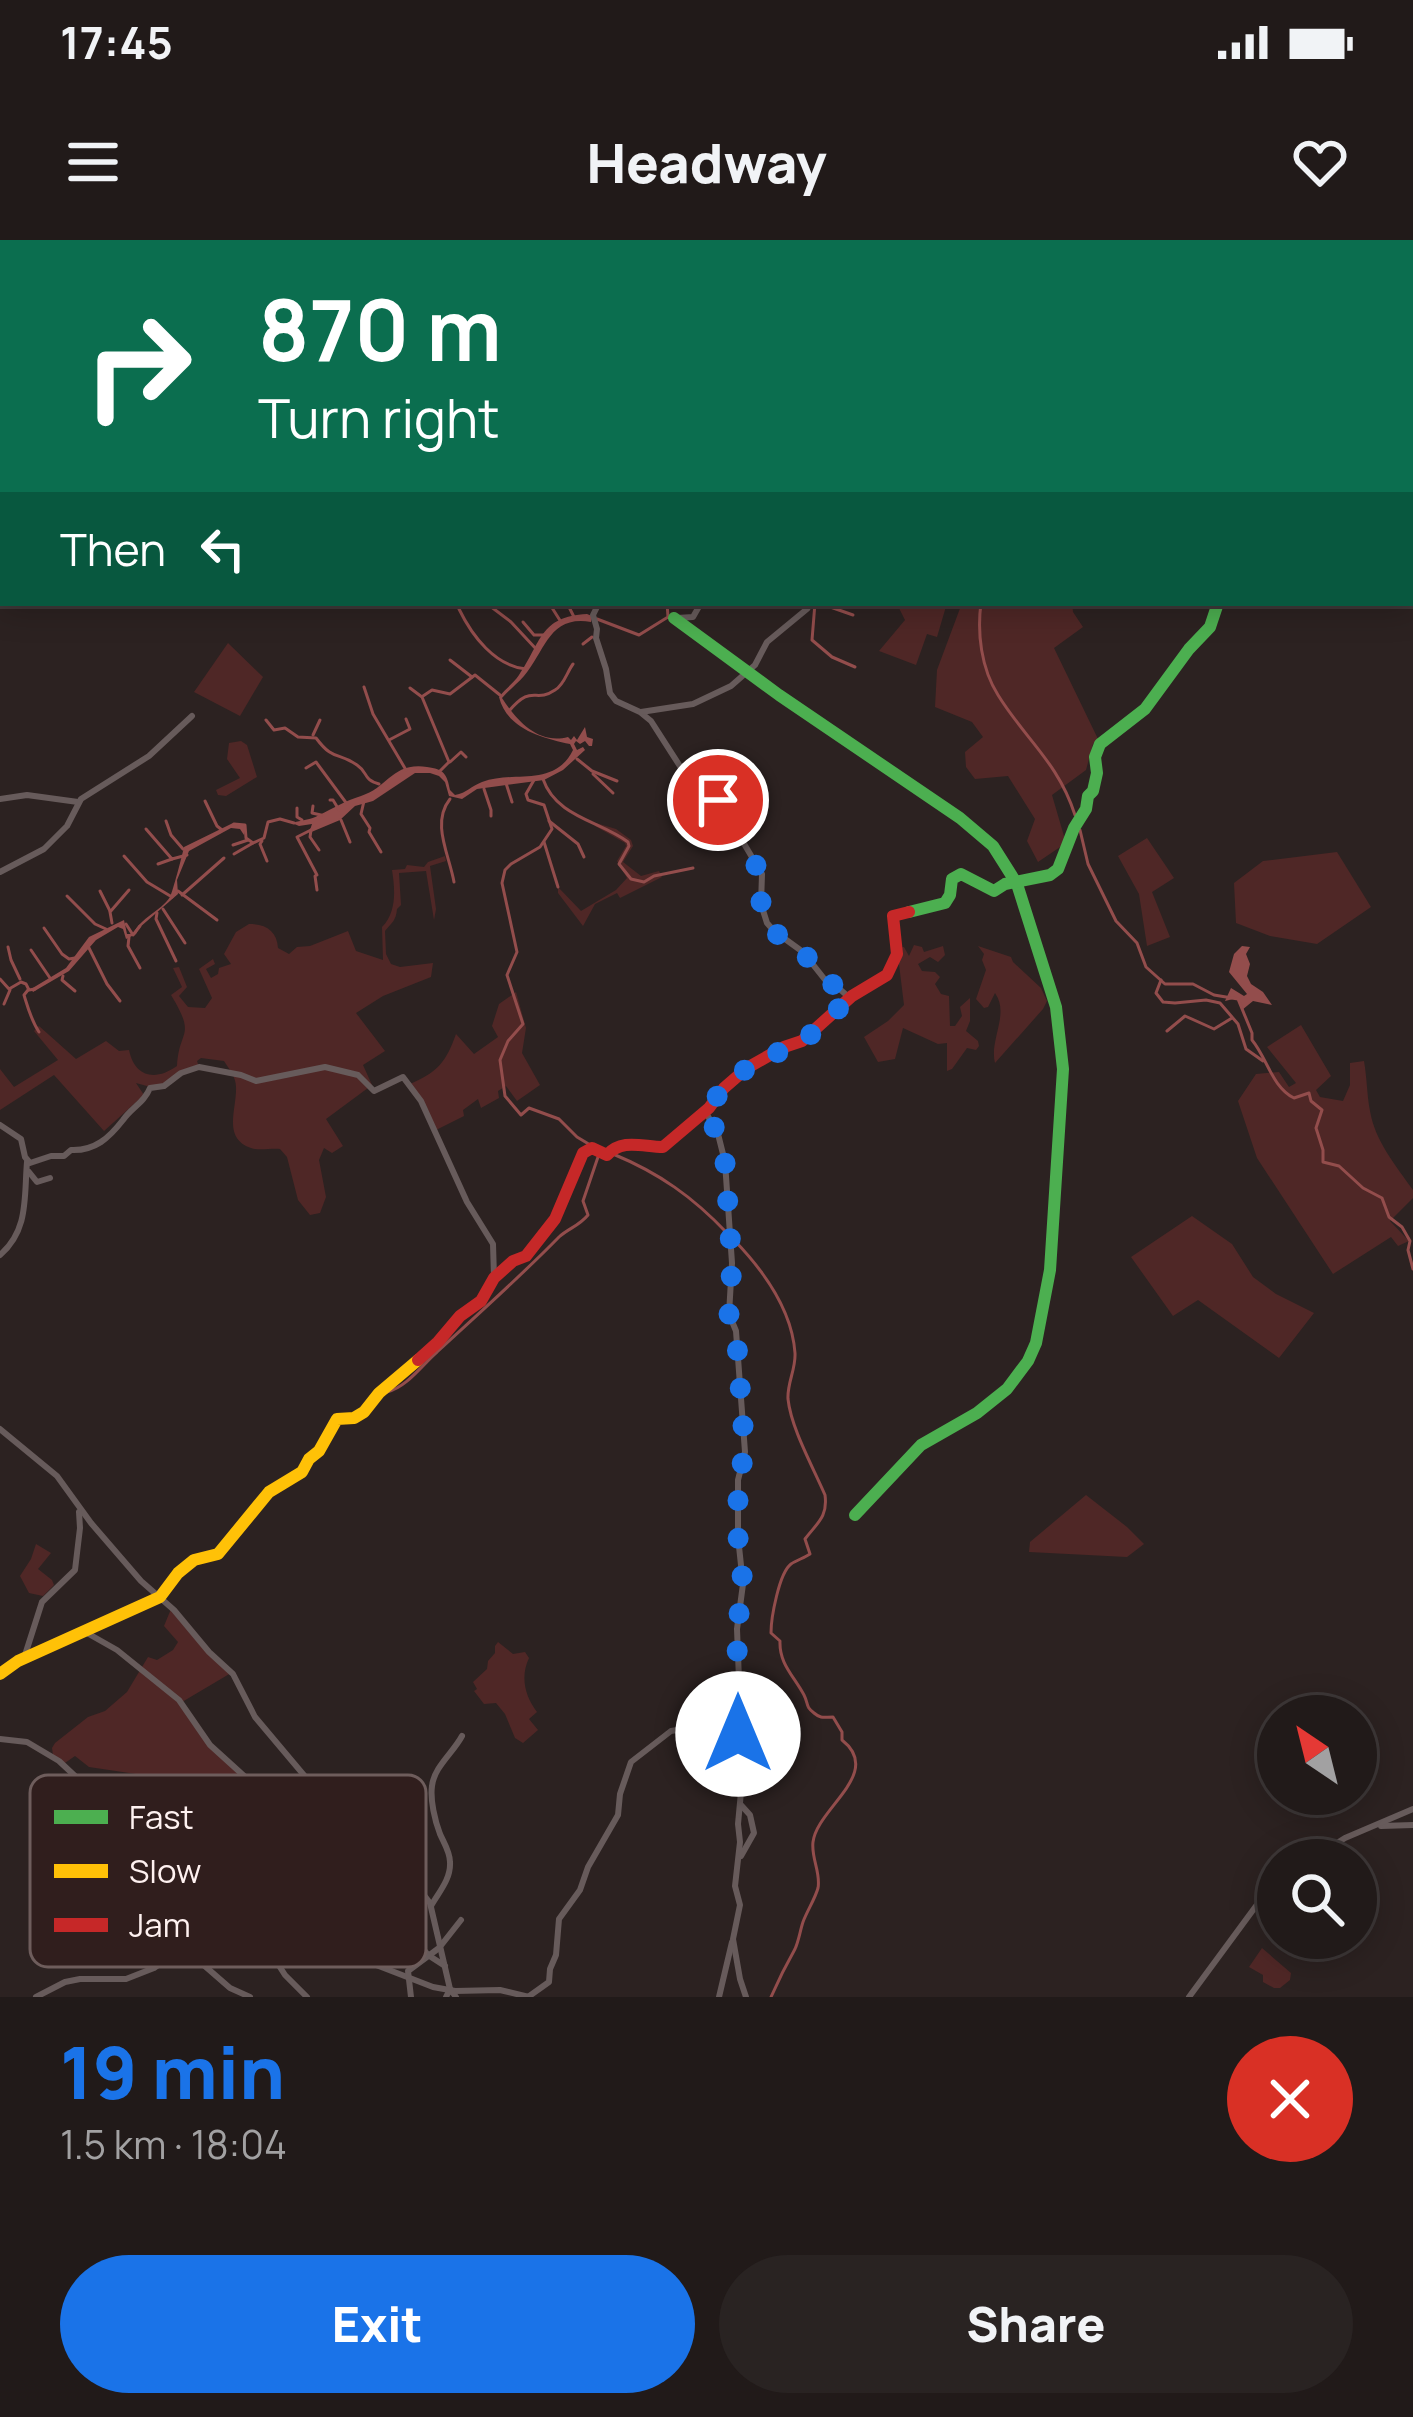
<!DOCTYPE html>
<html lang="en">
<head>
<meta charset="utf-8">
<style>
  :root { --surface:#211a19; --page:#292322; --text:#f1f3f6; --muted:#a2a1a2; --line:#3e3838; --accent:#1a73e8 }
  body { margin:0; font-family:Manrope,sans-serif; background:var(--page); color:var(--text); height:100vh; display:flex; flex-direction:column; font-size:45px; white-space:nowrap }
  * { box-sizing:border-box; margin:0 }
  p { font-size:39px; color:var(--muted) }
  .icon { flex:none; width:66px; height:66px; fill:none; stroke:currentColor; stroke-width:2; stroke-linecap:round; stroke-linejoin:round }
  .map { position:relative; height:1757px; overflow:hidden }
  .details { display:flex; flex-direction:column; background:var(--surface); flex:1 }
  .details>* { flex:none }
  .banner { position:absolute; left:0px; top:0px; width:1413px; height:366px; box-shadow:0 6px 30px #0003,0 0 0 3px var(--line); background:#0b6e4f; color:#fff; overflow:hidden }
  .needle { width:78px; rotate:325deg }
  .buttons { position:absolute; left:1257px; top:1455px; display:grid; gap:24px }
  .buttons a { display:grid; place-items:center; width:120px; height:120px; border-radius:50%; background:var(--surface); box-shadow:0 6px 30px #0003,0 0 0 3px var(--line); font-size:60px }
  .pin { position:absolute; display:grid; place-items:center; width:102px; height:102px; color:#fff; margin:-51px; border:6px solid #fff; border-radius:50%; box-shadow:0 3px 12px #0007 }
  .me { position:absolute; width:132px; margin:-66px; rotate:0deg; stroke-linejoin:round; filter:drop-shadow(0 0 9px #0008) }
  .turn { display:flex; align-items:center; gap:42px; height:252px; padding:0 60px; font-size:54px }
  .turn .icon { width:156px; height:156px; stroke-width:2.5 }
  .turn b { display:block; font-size:84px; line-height:102px }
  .then { display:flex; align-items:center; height:114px; padding:0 60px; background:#0003; gap:24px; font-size:45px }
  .round { display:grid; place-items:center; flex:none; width:126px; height:126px; border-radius:63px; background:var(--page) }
  .summary { display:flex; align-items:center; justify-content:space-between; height:204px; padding:0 60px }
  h1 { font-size:72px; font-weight:800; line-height:90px; color:var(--accent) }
  .action { display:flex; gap:24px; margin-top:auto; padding:24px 60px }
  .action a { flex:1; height:138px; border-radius:72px; background:var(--accent); color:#fff; font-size:48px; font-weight:800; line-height:138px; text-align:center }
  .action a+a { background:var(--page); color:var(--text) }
  .status { display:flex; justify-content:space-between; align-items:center; height:84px; padding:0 60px; background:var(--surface); direction:ltr }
  .status svg { height:33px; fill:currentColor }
  header { display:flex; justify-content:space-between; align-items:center; height:156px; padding:0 60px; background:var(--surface); font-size:54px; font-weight:800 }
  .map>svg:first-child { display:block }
</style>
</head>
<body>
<div class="status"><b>17:45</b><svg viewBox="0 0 49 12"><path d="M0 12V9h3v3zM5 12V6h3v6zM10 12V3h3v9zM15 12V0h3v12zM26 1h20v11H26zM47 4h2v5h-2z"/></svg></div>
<header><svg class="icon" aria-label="menu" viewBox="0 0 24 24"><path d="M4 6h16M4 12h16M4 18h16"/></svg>Headway<svg class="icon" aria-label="heart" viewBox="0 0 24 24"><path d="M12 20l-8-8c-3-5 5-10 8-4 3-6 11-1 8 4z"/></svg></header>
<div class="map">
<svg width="1413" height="1757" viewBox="0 0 1413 1757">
  <rect width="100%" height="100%" fill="#2c2221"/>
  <g fill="#4f2726">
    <path d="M902 363H947L937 397 927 394 916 425 879 411 905 380 898 366Z"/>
    <path d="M962 363H1072L1073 372 1083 387 1054 408 1098 499 1093 504 1086 530 1052 555 1066 603 1038 622 1027 601 1035 579 1008 536 975 539 966 527 965 512 983 497 972 482 935 467 937 430Z"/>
    <path d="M228 403 263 437 240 476 194 452Z"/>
    <path d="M241 501 247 505 257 537 226 556 218 555 216 550 240 538 227 519 229 503Z"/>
    <path d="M596 583 616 589 631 600 633 606 623 622 641 636 659 631 662 637 620 658 617 653 595 664 583 686 558 653V647L581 671 616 650 627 638 617 621 626 606 625 603 595 586Z"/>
    <path d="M1147 598 1174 638 1152 652 1170 697 1147 706 1139 654 1118 616Z"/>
    <path d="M1337 612 1371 667 1317 704 1270 696 1236 683 1234 643 1263 621Z"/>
    <path d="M445 616 446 621 430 626 436 669 434 680 426 631 399 633 401 665 397 669C396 681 392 682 385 691L386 714 391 724 400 727 433 723 431 737 383 756 356 773 385 811 363 825 372 845 326 879 343 906 332 913 324 908 319 920 326 957 320 973 310 975 298 960 287 917 280 909C271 908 259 911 251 908 222 898 237 869 236 847 236 837 229 829 224 821L201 818 197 821 199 827 154 848 136 843 144 855 104 891 54 835 0 870V829L14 847 58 820 34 791 39 786 76 819 106 801 119 811 129 810C135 838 156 841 177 826 179 788 197 798 171 755L182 747 173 728 179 727 187 747 179 756 188 767 205 768 212 758 199 729 213 719 215 724 206 729 211 738 218 734 219 728 231 724 224 714 236 692 249 684C266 684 277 691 278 708L289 714 297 707 310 706 348 691 356 711 383 720 382 687C397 672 395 649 392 630L405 629 407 625 424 627 428 622Z"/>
    <path d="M914 705 922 707 924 712 943 706 945 715 938 722 930 717 918 724 922 731 935 732 940 737 935 744 941 754 949 756 950 786H955L962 776 960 767 970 758V781L966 791 978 801 979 806 976 810 967 808 952 829 947 831V803L938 804 903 788 895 819 878 822 864 797 888 781 904 765 897 708 904 707 909 716Z"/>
    <path d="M978 706 1011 717 1013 722 1041 748 1047 761 1043 769 995 823C989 800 1010 774 995 753L988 767 984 768 976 759 986 730 982 720 984 714Z"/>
    <path d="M516 752 526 788 522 813 540 845 517 861 506 846 498 851 499 858 481 868 478 859 463 870 464 876 436 890 410 844C438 832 446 822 456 794L474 814 498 797 492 786 499 764Z"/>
    <path d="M1301 785 1331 836 1316 850 1320 857 1343 861 1350 845V823L1364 821C1367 838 1367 856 1370 871 1375 901 1396 926 1413 950V958L1390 981 1409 1001 1398 1006 1391 997 1333 1034 1257 918 1238 861 1256 834 1279 832 1289 847 1296 843 1267 807Z"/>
    <path d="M1192 976 1232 1004 1253 1037 1276 1054 1314 1073 1279 1118 1198 1060 1173 1076 1131 1017Z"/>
    <path d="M1086 1255 1127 1287 1144 1304 1127 1317 1029 1312 1030 1302Z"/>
    <path d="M36 1304 51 1313 38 1329 52 1340 54 1345 43 1356 29 1353 20 1336 31 1319Z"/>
    <path d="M171 1369 231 1433 182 1462 206 1500 264 1554 237 1561 206 1552H183L136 1534 89 1527 75 1516 62 1525 53 1515 52 1508 55 1503 88 1477 105 1471 127 1452 148 1417 157 1420 173 1410 178 1402 164 1386Z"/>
    <path d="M498 1402 513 1414 525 1412 529 1418C520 1437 525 1456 537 1472L529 1479 538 1490 523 1503 515 1498 505 1474 496 1463 484 1464 474 1451 477 1449 473 1442 487 1429 488 1421 495 1413V1406Z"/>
    <path d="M1262 1708 1291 1733 1290 1740 1280 1748H1274L1263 1742V1735L1249 1727Z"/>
  </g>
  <g fill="#934d4c">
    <path d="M587 374 592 376 591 382C549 375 546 410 524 436 517 444 509 450 502 458 516 480 538 505 568 497L571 500 574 496 577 500 585 487 587 497 593 499 592 506H589L585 501 580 504 576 501 574 504 577 510 583 507 585 510 563 530 544 540 477 549 462 559 449 556 445 542 439 536 430 533H415L373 561 355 566 340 580 309 593 312 584 299 586 292 583C301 580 311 580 319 575 334 568 345 561 361 556 388 548 392 522 427 527 444 529 447 534 450 550L455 555C467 553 471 546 482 542 515 530 554 548 573 510L570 504C542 498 507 489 499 457 505 449 514 443 519 435 541 403 540 376 587 374Z"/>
    <path d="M233 583 245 586 244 595 240 589 231 588 189 611 177 640 178 654 139 688 136 694 126 699 123 689 118 687 96 700 69 731 33 752 31 749 66 728 89 697 124 680 127 694H133C141 677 160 672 170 657 173 651 182 616 184 607Z"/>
    <path d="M1242 706 1250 707 1246 714 1250 724 1247 736 1251 744 1263 752 1272 765 1253 761 1242 770 1237 758 1225 761 1231 748 1244 756 1247 754 1229 732 1234 714Z"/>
  </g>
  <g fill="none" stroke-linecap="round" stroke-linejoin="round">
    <g stroke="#934d4c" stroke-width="3">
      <path d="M946 0 949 3"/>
      <path d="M1042 0 1048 3"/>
      <path d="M1082 0 1083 3"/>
      <path d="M1125 0 1128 3"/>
      <path d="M985 3 988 0"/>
      <path d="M1051 3 1055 0"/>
      <path d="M1147 3H1155"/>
      <path d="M486 363 511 382 537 410"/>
      <path d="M549 363 561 382"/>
      <path d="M567 363 574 377"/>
      <path d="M815 363 812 400 832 417 855 427"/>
      <path d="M819 363 853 375"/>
      <path d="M981 363C977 393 981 428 998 455 1025 499 1058 522 1075 575"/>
      <path d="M459 369C472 396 495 426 526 429"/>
      <path d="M597 379 639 395 668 377 667 363"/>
      <path d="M523 382 534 395H545"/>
      <path d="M583 404 592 397"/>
      <path d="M450 420 472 437"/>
      <path d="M364 447 373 474 406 530"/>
      <path d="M410 448 422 457 449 522 439 532"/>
      <path d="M423 456 432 450 450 454 475 435 500 455"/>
      <path d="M509 471C533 443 534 464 555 450 564 445 567 432 573 424"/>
      <path d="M266 480 274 490 285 488 298 497 316 498C334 522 337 511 357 525 369 533 362 539 379 544"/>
      <path d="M313 495 320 480"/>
      <path d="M389 500 410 489 406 479"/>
      <path d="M577 519 592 531 617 541"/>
      <path d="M450 522 461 512 466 517"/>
      <path d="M306 528 316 522 347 564"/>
      <path d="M593 534 613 553"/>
      <path d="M543 539C556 577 600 581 628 602L629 606 619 624 631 639 644 642 654 636 693 628"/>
      <path d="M505 540 512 562"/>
      <path d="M534 540 526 554 528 560 544 565 552 589 540 607 511 624 505 630 502 643 517 712 507 735 523 784 508 801 500 820 505 856 521 875 529 868 559 879 577 897 592 906"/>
      <path d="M484 549 491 570V576"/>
      <path d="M450 559C431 583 449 614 454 642"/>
      <path d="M330 560H333L339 570"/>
      <path d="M205 561 217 586 222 590"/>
      <path d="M364 561 361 574 370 588 369 592 381 612"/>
      <path d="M313 566 312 573 321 575"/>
      <path d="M297 568V577L302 580"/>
      <path d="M341 580 350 602"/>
      <path d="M166 581 171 595 183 609"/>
      <path d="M549 581 578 604 584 617"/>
      <path d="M234 584 245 585 246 598 253 603 264 598 268 582 280 579 294 583"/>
      <path d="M146 589 172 619 187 615"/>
      <path d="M311 590 297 597 317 635 315 636 317 650"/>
      <path d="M311 590 310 597 319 610"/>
      <path d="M1080 590 1088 624 1116 681 1137 703 1146 727 1165 744H1193L1214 755 1238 759 1252 793V800C1267 818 1272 847 1294 858L1309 853 1311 861 1322 870 1316 888 1323 910V922L1339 926 1363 948 1382 958 1389 977 1402 987 1410 1001 1408 1010 1413 1029"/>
      <path d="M262 601 260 604 267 621"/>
      <path d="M544 602 558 647"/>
      <path d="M233 605 248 600"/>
      <path d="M234 614 253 603"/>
      <path d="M124 616 147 642 172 657"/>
      <path d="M158 624 172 619"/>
      <path d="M100 651 110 671"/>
      <path d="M178 651 217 680"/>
      <path d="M182 655 224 618"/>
      <path d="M67 656 95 684 106 689"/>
      <path d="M163 669 185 703"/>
      <path d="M157 673 156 679 176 721"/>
      <path d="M112 683 110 672 129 650"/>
      <path d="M126 684 133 695 140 686"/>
      <path d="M44 688 62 714 69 719 75 718"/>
      <path d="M129 697 128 706 140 728"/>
      <path d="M88 706 107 744 120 761"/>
      <path d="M8 707 11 720 20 739"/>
      <path d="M31 710 50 738"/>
      <path d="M63 736 62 740 75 751"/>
      <path d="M0 739 9 749 21 742 26 744 29 750 35 749"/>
      <path d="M1161 740 1156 753 1163 762 1175 763 1206 760 1220 763 1238 784 1246 809 1263 821"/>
      <path d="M28 750 24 755C28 768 31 780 39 792"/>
      <path d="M4 764 10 750"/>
      <path d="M1167 791 1185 776 1214 789 1232 778"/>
      <path d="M613 914C659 933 693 957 727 993"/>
      <path d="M734 1000C763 1030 792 1069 795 1113 796 1129 787 1143 788 1159 791 1188 813 1227 825 1255 828 1277 817 1283 805 1299L810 1314C804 1318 797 1320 791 1324 779 1333 771 1378 771 1393L780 1401C779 1424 794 1436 804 1455 809 1465 805 1466 814 1473 821 1479 824 1477 833 1477L842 1492V1500C884 1533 817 1568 813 1602 811 1618 821 1633 818 1648 815 1659 807 1671 803 1682 800 1691 799 1700 795 1709 786 1725 778 1741 771 1757"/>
      <path d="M387 1152C407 1147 422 1125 437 1112 478 1074 520 1037 559 997 569 988 579 986 588 975L583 961 598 917"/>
    </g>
    <g stroke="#675b5b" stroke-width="6">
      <path d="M504 0 506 3"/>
      <path d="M550 0 558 3"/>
      <path d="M1410 41 1413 37"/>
      <path d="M1410 69 1413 57"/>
      <path d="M1410 173 1413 169"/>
      <path d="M599 363 593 375 597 389 596 398 606 429 610 453 616 461 640 472 651 481 685 534 718 560 762 634 761 664 767 683 774 691 803 712 826 741 836 746 850 758"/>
      <path d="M677 378 693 377 701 363"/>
      <path d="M641 472 693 464 731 446 755 425 767 402 807 369 811 363"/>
      <path d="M0 559 27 555 78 562"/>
      <path d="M0 632 44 609 67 586 81 559 149 516 192 476"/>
      <path d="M705 871 718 894 725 922 732 1023 729 1074 736 1091 745 1212 738 1240V1297L743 1344 737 1389 739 1440 735 1506 741 1552 738 1584 740 1602 735 1646 740 1665 733 1699 740 1739 746 1757"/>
      <path d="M0 885 21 899 25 917 30 923 51 916H64L71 910C95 911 109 898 123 880 132 867 144 863 150 848L164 846 181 833 199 827 241 835 256 841 325 827 358 835 374 851 403 837 421 861 467 962 493 1004 494 1037"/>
      <path d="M29 932 37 942 50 938"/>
      <path d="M0 1015C29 990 24 957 27 922"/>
      <path d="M0 1189 57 1236 91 1283 141 1341 174 1370 209 1412 233 1434 255 1477 324 1559 334 1589 370 1644 428 1715 445 1726"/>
      <path d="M87 1393 117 1410 179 1460 210 1505 264 1554 331 1587"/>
      <path d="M25 1415 42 1362 75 1330 80 1288 79 1272"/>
      <path d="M0 1499 27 1502 59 1521 90 1550 115 1566 129 1581 194 1624 202 1640 250 1680 285 1735 307 1757"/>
      <path d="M1381 1586 1413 1585"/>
      <path d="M741 1616 754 1593 750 1575 741 1565"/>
      <path d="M1310 1620 1345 1598 1413 1569"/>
      <path d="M431 1666C439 1652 451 1639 450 1622 450 1612 444 1603 440 1594 435 1581 430 1560 432 1546 434 1527 453 1513 462 1496"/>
      <path d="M290 1696 333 1674 370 1644 401 1641 420 1650 430 1663 450 1749"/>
      <path d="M165 1720 199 1721 230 1748 250 1757"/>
      <path d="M36 1757 65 1742 80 1739H126L154 1728 174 1713 191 1705 257 1689H269L316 1709 371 1723 433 1747 455 1751 500 1750 529 1757"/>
      <path d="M411 1757 408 1731 439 1708 461 1680"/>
      <path d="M446 1757 450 1749 456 1757"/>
      <path d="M528 1757 549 1742 550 1729 556 1715 559 1679 580 1650 588 1627 618 1575 620 1554 631 1522 671 1491 683 1489 706 1492 725 1491 735 1481"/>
      <path d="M719 1757 732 1702"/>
      <path d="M1189 1757 1256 1666 1278 1643"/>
    </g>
    <g stroke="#4caf50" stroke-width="12">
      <path d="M674 378 779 455 960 578 993 606 1017 644 1056 767 1063 829 1050 1030 1036 1103 1028 1121 1007 1149 977 1173 921 1205 855 1275"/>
      <path d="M909 672 945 663 950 655 952 639 961 634 994 651 1005 644 1050 635 1058 629 1074 588 1086 569 1088 556 1093 551 1097 533 1095 517 1100 504 1145 469 1189 409 1210 387 1218 363"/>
    </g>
    <path stroke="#ffc107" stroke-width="12" d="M0 1434 18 1421 160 1357 178 1333 194 1320 218 1314 269 1252 302 1232 309 1219 319 1211 337 1179 354 1178 364 1172 379 1153 418 1120"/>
    <path stroke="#c62828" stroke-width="12" d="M418 1120 438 1102 460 1076 481 1061 494 1038 513 1021 526 1016 555 979 583 913 592 908 607 915C622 898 643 907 663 907L709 868 724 848 747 828 784 807 802 801 852 756 887 735 897 714 893 676 909 672"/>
  </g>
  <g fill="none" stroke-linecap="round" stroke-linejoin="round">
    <path stroke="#1a73e8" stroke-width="21" stroke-dasharray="0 37.8" d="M718 560 761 634V664L767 683 774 692 803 712 826 741 836 746 850 758 807 798 747 828 724 848 705 871 718 894 725 922 732 1023 729 1074 736 1091 745 1212 738 1240V1297L743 1344 737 1389 738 1494"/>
  </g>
  <rect x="30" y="1535" width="396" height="192" rx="18" fill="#301e1d" stroke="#6e5d5c" stroke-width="3"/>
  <rect x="54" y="1570" width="54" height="14" fill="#4caf50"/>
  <rect x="54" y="1624" width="54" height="14" fill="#ffc107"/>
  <rect x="54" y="1678" width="54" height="14" fill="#c62828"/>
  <g font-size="33" fill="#fef1f0">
    <text x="129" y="1589">Fast</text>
    <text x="129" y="1643">Slow</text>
    <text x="129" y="1697">Jam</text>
  </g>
</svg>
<div class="buttons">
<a><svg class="needle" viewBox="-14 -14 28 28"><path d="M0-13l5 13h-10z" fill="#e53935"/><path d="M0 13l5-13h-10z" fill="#a2a1a2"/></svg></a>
<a><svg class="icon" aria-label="search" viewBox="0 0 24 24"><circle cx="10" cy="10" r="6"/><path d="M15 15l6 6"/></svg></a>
</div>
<div class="pin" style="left:718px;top:560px;background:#d93025"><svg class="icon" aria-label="arrive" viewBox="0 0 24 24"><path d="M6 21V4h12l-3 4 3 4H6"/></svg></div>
<svg class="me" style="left:738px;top:1494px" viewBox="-20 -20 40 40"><circle r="19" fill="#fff"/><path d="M0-13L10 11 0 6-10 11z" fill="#1a73e8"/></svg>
<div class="banner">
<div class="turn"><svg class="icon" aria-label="right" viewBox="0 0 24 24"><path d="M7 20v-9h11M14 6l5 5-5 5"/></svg><div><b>870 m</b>Turn right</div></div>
<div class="then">Then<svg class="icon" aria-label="left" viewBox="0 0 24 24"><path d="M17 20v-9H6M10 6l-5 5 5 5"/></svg></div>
</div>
</div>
<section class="details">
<div class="summary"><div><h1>19 min</h1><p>1.5 km · 18:04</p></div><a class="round" style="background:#d93025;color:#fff"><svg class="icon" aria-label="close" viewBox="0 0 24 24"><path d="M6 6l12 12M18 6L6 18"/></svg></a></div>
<div class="action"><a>Exit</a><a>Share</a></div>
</section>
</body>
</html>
